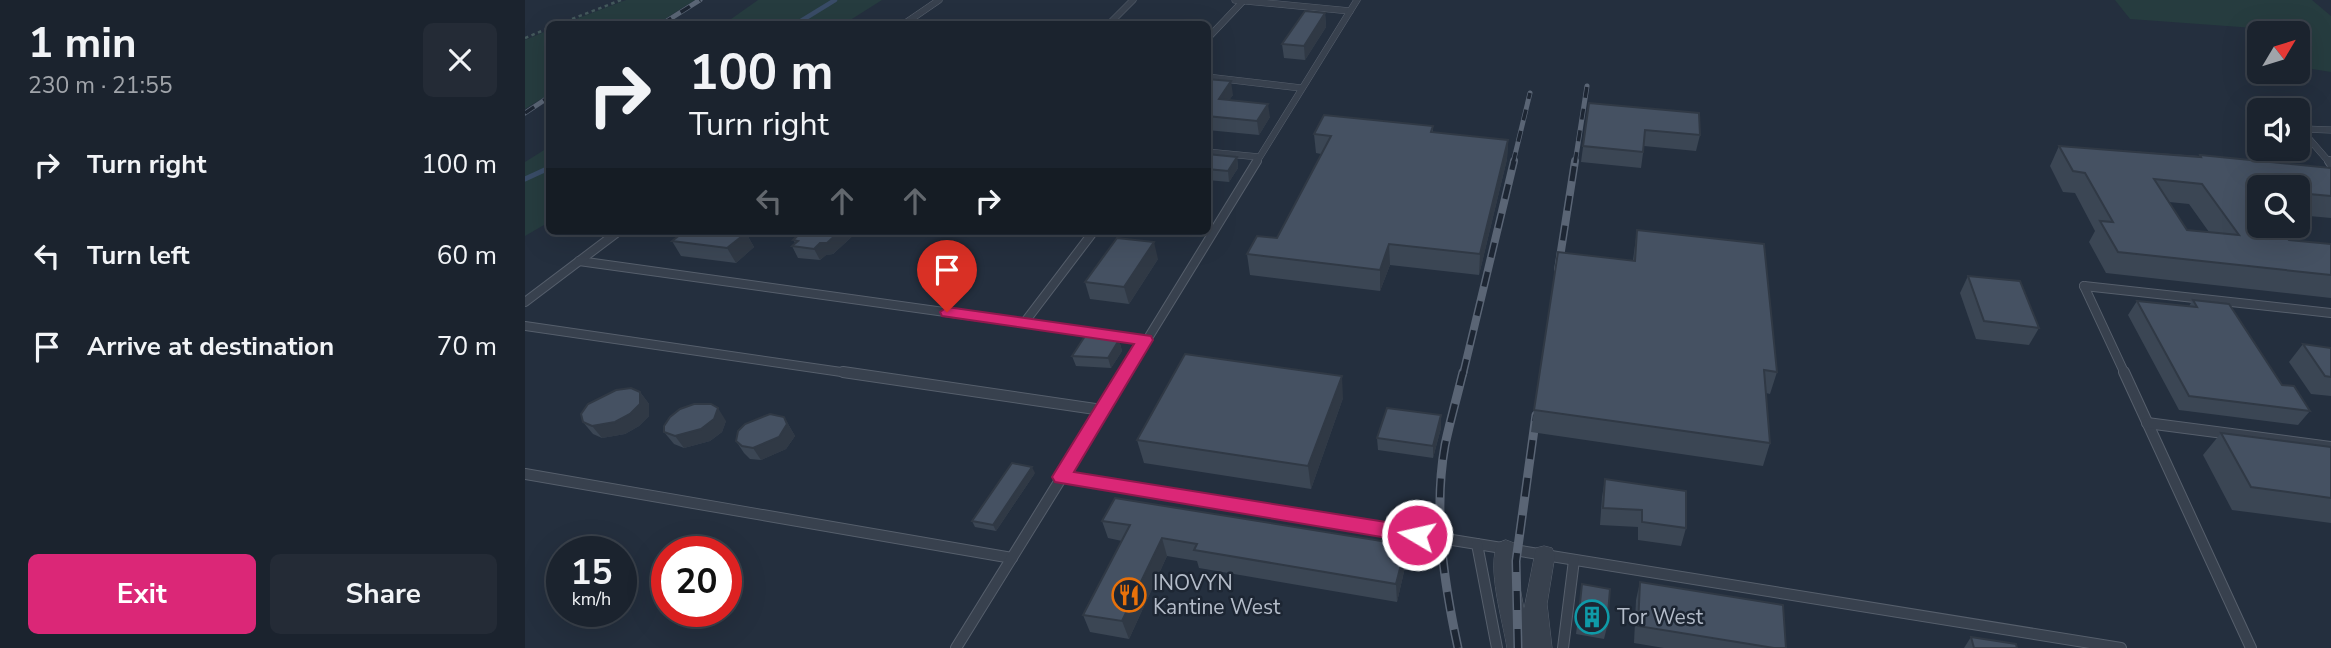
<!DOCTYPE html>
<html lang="en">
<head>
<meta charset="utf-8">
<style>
  :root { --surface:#1b232e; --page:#242b36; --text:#f1f3f6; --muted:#a0a4aa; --line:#39404a; --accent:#db2777 }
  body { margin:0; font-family:"Nunito Sans",sans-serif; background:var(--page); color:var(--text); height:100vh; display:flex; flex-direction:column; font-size:26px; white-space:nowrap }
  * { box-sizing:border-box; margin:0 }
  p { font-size:23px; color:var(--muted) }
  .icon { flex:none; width:38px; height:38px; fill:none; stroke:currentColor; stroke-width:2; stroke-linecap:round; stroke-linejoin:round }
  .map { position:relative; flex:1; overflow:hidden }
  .sheet { display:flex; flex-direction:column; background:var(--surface); width:525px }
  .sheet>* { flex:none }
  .hud { position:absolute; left:21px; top:21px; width:665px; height:214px; border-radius:10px; box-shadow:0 7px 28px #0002,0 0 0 2px var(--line); background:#1b232e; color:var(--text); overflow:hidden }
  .needle { width:46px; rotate:52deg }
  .tools { position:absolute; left:1722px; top:21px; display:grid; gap:14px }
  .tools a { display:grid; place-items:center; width:63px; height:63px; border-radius:10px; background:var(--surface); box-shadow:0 7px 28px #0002,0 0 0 2px var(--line); font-size:35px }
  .speed { position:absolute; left:21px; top:536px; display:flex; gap:14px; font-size:35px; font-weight:700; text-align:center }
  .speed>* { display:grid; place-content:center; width:91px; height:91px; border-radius:50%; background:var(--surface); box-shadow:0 7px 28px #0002,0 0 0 2px var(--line); line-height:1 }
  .speed small { font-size:18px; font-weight:400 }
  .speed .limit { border:10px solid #d22; background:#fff; color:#111 }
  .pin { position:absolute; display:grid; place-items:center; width:60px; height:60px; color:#fff; margin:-72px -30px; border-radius:50% 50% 50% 0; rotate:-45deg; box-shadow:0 0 7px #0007 }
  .pin .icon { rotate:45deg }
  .me { position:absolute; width:77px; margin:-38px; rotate:279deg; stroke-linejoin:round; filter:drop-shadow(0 0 5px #0008) }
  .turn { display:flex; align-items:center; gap:24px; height:147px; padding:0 28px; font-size:32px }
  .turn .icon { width:91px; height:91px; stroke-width:2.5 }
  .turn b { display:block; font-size:49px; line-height:60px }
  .lanes { display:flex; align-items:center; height:66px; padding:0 28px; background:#0003; justify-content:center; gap:35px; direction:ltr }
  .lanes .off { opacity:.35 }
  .round { display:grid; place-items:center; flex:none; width:74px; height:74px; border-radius:10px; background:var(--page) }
  .overview { display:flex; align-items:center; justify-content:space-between; height:119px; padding:0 28px }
  h1 { font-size:42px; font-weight:700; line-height:52px }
  .button { display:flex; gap:14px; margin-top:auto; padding:14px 28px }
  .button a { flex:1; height:80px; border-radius:10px; background:var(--accent); color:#fff; font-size:28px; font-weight:700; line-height:80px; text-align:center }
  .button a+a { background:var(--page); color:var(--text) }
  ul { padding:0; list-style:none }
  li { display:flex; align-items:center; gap:21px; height:91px; padding:0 28px }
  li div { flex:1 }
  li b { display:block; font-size:26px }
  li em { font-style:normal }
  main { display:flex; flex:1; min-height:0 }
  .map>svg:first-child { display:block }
</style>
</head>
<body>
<main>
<section class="sheet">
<div class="overview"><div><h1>1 min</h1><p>230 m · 21:55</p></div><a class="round"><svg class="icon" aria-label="close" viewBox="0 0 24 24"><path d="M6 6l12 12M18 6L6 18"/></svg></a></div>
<ul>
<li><svg class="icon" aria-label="right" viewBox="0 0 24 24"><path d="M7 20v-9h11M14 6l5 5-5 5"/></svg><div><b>Turn right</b></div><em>100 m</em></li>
<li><svg class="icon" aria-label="left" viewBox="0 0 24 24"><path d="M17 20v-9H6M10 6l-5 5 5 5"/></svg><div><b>Turn left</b></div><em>60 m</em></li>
<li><svg class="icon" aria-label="arrive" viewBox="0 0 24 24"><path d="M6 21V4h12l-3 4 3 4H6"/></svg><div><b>Arrive at destination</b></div><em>70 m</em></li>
</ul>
<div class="button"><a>Exit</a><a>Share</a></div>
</section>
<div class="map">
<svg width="1806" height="648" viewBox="0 0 1806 648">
  <rect width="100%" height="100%" fill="#242f3e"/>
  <g fill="#263c3f">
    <path d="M101 0H170L132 24H38Z"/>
    <path d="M233 0H357L319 24H199Z"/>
    <path d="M1590 0H1787L1806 16V72L1781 68 1773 60V33H1747L1743 29 1605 19Z"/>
    <path d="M24 30V94L0 109V40Z"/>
    <path d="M24 147V222L0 236V162Z"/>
  </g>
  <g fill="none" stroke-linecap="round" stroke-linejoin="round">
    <path stroke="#394c67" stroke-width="4.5" d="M271 24 310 0"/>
    <path stroke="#394c67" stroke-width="5" d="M0 179 24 168"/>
    <defs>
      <g id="lane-far2">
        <path d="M710 0 825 11"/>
        <path d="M379 24 414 0"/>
        <path d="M584 24 608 0"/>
        <path d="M682 39 719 0"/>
        <path d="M682 77 776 88"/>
        <path d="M682 152 734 157"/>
        <path d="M731 163 832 0"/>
        <path d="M1805 163 1778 132 1779 129 1806 130"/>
      </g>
      <g id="lane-far1">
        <path d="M1804 161 1806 164"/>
        <path d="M54 261 620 340"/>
        <path d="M1559 286 1600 374"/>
        <path d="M1559 286 1806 313"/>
        <path d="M0 302 94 231"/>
        <path d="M499 323 569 231"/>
        <path d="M0 326 330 374"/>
        <path d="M601 374 732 161"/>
      </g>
      <g id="lane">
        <path d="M318 372 577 410"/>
        <path d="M1599 372 1726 648"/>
        <path d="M1622 423 1806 447"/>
        <path d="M0 474 487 558"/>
        <path d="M537 477 1596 648"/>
        <path d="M952 544 972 648"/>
        <path d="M431 648 602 372"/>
        <path d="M1038 648 1049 560"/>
      </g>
      <path id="street" d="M981 540 989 543 992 549 991 567 999 609 1011 548 1019 546 1027 548 1030 555 1022 604 1027 648H982C978 621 961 566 973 543Z"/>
    </defs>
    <use href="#lane-far2" stroke="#565f6c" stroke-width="7"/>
    <use href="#lane-far1" stroke="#565f6c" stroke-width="10"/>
    <use href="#lane" stroke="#565f6c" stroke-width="12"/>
    <use href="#street" stroke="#565f6c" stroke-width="1"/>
    <g stroke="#44595c" stroke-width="2.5" stroke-dasharray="3.5 3.5" stroke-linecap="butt">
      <path d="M34 24 96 0"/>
      <path d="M0 38 24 28"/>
    </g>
    <use href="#lane-far2" stroke="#38414e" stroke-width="6"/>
    <use href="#lane-far1" stroke="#38414e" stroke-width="8"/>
    <use href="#lane" stroke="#38414e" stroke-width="10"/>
    <use href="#street" fill="#38414e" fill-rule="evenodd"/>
    <defs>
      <g id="rail-far2">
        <path d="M137 24 175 0"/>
        <path d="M0 113 24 97"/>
        <path d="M988 163 1005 93"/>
        <path d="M1050 163 1062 86"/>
      </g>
      <g id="rail-far1">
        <path d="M1033 270 1050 161"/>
        <path d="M938 374 989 161"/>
      </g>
      <g id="rail">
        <path d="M933 648C919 583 908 512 920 445 925 421 932 397 938 372"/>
        <path d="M993 648 991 561 1011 415"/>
      </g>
    </defs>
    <use href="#rail-far2" stroke="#5a6575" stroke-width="5"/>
    <use href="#rail-far1" stroke="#5a6575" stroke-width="8"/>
    <use href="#rail" stroke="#5a6575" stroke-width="9"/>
    <use href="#rail-far2" stroke="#1d2633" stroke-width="3.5" stroke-dasharray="11" stroke-linecap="butt"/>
    <use href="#rail-far1" stroke="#1d2633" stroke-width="5" stroke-dasharray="15" stroke-linecap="butt"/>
    <use href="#rail" stroke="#1d2633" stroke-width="6" stroke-dasharray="19" stroke-linecap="butt"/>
  </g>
  <g fill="#3b4654" fill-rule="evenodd">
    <path d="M800 13 801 27 780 60 759 58 757 44Z"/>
    <path d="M682 79 708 95 704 100 745 117 734 135 682 130Z"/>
    <path d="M1064 103 1175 135 1171 151 1119 146 1116 168 1056 162Z"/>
    <path d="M908 126V132L983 140 982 159 954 275 865 265 855 291 725 275 722 254 752 238 796 154 791 153 789 134Z"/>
    <path d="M1534 146 1674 156 1675 155 1806 169V218L1773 215V187H1734V226L1764 240 1806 244V298L1581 273 1564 242 1570 231 1550 193 1538 192 1525 166ZM1644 202 1664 204 1684 232 1662 230Z"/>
    <path d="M682 154 712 157 713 168 704 182 682 180Z"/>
    <path d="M1112 230 1252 372 1245 394 1241 393 1245 443 1238 466 1006 432 1009 410 1108 260Z"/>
    <path d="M278 231H332V232L308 254 301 255 295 260 273 258 267 246 270 243 268 240Z"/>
    <path d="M221 233 229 247 211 263 156 256 147 241Z"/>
    <path d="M633 259 604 304 565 299 560 282Z"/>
    <path d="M1443 276 1514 328 1504 345 1451 339 1435 293Z"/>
    <path d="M1668 300 1785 411 1773 425 1654 410 1603 315 1612 301 1664 306Z"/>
    <path d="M586 339 594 340 597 351 586 368 551 366 547 356Z"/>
    <path d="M1778 344 1806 348V396L1786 394 1764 362Z"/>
    <path d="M115 392 124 404V416L114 426 100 434 77 438 68 434 58 422Z"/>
    <path d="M818 398 786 489 619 463 612 440Z"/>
    <path d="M259 417 270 436 261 449 236 460 225 459 219 453 211 441Z"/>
    <path d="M201 421 197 432 185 441 159 448 149 444 139 432Z"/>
    <path d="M916 428 908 458 853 450 852 438Z"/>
    <path d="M1696 433 1806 447V523L1707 510 1678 455Z"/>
    <path d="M510 473 471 531 450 527 447 521Z"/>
    <path d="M1080 479 1161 528 1156 546 1113 540V527L1075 525 1077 497Z"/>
    <path d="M577 521 881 545V563L872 602 674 568 672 561 642 556 604 639 565 632 558 615 597 541 583 538Z"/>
    <path d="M1115 582 1261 648H1139L1109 643 1111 600Z"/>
    <path d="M1057 584 1082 627 1079 639 1051 634Z"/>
    <path d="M1446 637 1492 648H1439Z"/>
  </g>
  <g fill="#303945">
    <path d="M800 13 801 27 780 60 779 46Z"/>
    <path d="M706 81 708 95 696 112 694 99Z"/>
    <path d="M743 104 745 117 734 135 732 121Z"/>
    <path d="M983 140 982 159 954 275 955 254Z"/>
    <path d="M712 157 713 168 704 182 703 171Z"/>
    <path d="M199 231H224L221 233 229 247 211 263 202 248Z"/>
    <path d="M315 231 332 232 308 254 301 255 295 260 289 249 295 243Z"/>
    <path d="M629 242 633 259 604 304 599 287Z"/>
    <path d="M864 244 865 265 855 291V270Z"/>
    <path d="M594 340 597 351 586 368 583 358Z"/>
    <path d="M817 376 818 398 786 489 783 466Z"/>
    <path d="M115 392 124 404V416L114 426 100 434 77 438 67 426Z"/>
    <path d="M193 408 201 421 197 432 185 441 159 448 150 436Z"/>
    <path d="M916 415V428L908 458V446Z"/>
    <path d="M259 417 270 436 261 449 236 460 228 448Z"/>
    <path d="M507 467 510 473 471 531 468 525Z"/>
    <path d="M637 538 642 556 604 639 597 621Z"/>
    <path d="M881 545V563L872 602 871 584Z"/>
  </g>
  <g fill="#455162" stroke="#303945" stroke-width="2" fill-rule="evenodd">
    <path d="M780 11 800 13 779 46 757 44Z"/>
    <path d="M682 79 706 81 694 99 743 104 732 121 682 116Z"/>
    <path d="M1064 103 1174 113 1175 135 1120 130 1118 152 1058 146Z"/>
    <path d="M799 115 908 126 906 132 983 140 955 254 864 244 855 270 722 254 732 236 752 238 806 136 789 134Z"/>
    <path d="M1534 146 1676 157 1675 155 1806 168V196L1773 193V187H1734V189L1724 188 1734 202V226H1753L1764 240 1806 244V275L1593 252 1575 221 1588 222 1560 173 1548 171ZM1629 179 1677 184 1714 235 1662 230Z"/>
    <path d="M682 154 712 157 703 171 682 169Z"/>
    <path d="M1112 230 1239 244 1252 372 1239 370 1245 443 1009 410 1033 252 1110 261Z"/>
    <path d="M160 231H205L221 233 202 248 147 241Z"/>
    <path d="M278 231H315L302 243H295L289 249 267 246 273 241 268 240Z"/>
    <path d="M592 238 629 242 599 287 560 282Z"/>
    <path d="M1443 276 1495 281 1514 328 1459 321Z"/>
    <path d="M1668 300 1704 304 1757 385 1769 386 1785 411 1664 396 1612 301 1672 307Z"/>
    <path d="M562 333 585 336 583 339 594 340 583 358 547 356Z"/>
    <path d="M1778 344 1806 348V377L1800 376Z"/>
    <path d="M660 354 817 376 783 466 612 440Z"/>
    <path d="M106 388 115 392V404L105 414 90 422 67 426 58 422 56 414 63 404 91 390Z"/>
    <path d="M169 404H186L193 408 189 419 176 429 150 436 139 432V426L145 417 155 409Z"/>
    <path d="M862 408 916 415 908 446 852 438Z"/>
    <path d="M245 414 259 417 262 424 254 437 228 448 217 446 211 441 213 431 220 424Z"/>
    <path d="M1696 433 1806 447V498L1726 487Z"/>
    <path d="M487 463 507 467 468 525 447 521Z"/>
    <path d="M1080 479 1161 491V528L1117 522V510L1078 508Z"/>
    <path d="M590 498 881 545 871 584 669 550 672 544 637 538 597 621 558 615 605 525 577 521Z"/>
    <path d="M1115 582 1258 605 1261 648H1249L1113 626Z"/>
    <path d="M1057 584 1085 589 1082 627 1053 622Z"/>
    <path d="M1446 637 1491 644 1492 648H1449Z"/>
  </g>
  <path fill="#db2777" stroke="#8e194d" stroke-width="2" d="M422 307 626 336 628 340 549 472 892 527 900 529 902 535 900 541 892 543 530 482 527 477 530 472 609 344 417 316 415 312Z"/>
  <defs>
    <symbol id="restaurant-ring" viewBox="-11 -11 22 22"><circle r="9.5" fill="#1d2633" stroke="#e8710a" stroke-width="1.5"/><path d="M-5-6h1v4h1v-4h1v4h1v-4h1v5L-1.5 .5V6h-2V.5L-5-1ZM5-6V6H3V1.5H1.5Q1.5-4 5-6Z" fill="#e8710a"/></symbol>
    <symbol id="building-ring" viewBox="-11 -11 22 22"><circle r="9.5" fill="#1d2633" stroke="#0f9aa8" stroke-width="1.5"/><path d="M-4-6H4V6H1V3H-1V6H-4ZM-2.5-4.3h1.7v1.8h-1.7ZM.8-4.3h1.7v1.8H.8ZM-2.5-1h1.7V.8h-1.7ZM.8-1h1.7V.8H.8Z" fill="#0f9aa8"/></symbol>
  </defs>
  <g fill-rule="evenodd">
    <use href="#restaurant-ring" x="585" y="576" width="38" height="38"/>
    <use href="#building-ring" x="1048" y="598" width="38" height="38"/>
  </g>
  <g text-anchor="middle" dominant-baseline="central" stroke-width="5" stroke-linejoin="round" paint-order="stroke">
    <g font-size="21" fill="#b4bcc9" stroke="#1d2633" text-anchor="start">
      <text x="628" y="583">INOVYN<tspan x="628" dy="24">Kantine West</tspan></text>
      <text x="1092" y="617">Tor West</text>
    </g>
  </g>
</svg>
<div class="tools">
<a><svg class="needle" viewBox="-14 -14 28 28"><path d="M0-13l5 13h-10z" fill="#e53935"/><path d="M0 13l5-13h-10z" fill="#a0a4aa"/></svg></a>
<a><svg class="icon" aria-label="sound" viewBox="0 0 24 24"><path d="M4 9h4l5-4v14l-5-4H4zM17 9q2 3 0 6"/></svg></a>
<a><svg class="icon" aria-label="search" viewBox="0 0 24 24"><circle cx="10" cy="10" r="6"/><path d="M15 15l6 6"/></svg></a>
</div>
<div class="speed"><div>15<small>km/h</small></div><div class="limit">20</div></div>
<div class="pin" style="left:422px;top:312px;background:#d93025"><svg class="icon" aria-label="arrive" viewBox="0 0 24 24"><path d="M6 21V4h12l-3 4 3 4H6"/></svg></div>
<svg class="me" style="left:892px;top:535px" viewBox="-20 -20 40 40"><circle r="17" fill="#db2777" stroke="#fff" stroke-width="3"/><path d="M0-11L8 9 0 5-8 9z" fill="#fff"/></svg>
<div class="hud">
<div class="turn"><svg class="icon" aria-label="right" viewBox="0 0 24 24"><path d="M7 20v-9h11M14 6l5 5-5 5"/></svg><div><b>100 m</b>Turn right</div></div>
<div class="lanes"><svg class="icon off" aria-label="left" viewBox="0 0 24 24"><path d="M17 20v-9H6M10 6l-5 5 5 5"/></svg><svg class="icon off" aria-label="ahead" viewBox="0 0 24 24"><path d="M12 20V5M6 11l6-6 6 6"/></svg><svg class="icon off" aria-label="ahead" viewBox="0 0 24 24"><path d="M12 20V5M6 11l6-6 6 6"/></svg><svg class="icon" aria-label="right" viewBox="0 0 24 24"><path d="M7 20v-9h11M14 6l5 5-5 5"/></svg></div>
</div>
</div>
</main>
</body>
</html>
